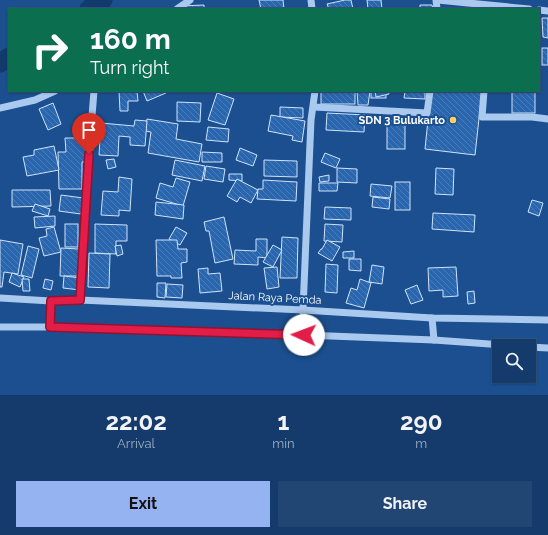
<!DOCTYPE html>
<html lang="en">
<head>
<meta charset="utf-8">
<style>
  :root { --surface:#143b6b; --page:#214673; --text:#f1f3f6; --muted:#9dadc1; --line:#33557e; --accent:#95b2f1 }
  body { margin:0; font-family:Raleway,sans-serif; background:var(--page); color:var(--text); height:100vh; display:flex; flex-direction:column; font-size:15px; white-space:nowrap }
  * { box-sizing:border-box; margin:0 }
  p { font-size:13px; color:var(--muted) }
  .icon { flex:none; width:22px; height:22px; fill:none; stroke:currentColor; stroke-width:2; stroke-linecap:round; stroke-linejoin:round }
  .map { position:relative; height:395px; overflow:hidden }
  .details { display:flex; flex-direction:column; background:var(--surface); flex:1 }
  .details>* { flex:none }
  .guide { position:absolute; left:8px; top:8px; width:532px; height:84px; border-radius:0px; box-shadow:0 1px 3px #0004,0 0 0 1px var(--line); background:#0b6e4f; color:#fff; overflow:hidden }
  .fabs { position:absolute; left:492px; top:339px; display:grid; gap:8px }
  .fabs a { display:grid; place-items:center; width:44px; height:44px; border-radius:0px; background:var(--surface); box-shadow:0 1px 3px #0004,0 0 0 1px var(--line); font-size:20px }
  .pin { position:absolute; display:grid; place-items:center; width:34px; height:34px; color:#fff; margin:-41px -17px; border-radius:50% 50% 50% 0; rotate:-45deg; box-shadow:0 0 4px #0007 }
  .pin .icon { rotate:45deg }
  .me { position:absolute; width:44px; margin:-22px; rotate:272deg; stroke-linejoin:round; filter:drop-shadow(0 0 3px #0008) }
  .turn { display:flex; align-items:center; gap:14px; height:84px; padding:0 16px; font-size:18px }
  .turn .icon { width:52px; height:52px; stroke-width:2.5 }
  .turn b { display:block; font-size:28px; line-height:34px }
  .eta { display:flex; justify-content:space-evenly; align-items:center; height:68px; text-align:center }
  .eta b { font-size:24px; font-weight:700; line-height:28px }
  .primary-button { display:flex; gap:8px; margin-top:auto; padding:8px 16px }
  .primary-button a { flex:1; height:46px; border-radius:0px; background:var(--accent); color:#111; font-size:16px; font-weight:700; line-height:46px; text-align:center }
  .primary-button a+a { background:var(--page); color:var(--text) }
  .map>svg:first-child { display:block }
</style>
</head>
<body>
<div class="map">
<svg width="548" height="395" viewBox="0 0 548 395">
  <defs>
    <pattern id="building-back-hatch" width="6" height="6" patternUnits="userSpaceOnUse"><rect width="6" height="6" fill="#2a66ad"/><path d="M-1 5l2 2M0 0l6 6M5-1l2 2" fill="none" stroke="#4a7db9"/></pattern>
  </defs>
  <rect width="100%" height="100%" fill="#1b4f8f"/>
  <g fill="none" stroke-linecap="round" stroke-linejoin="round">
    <g stroke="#123a6d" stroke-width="19">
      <path d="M89 9 103 0"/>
      <path d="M0 63 9 57"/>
    </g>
  </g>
  <g fill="url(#building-back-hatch)" stroke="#cfe3fa">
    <path d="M259 0H283L284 9H261Z"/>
    <path d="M345 0H351L353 9H329L327 4Z"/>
    <path d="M367 0H381L382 9H368Z"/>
    <path d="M204 5V9H179V6Z"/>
    <path d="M420 5H432L433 9H420Z"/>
    <path d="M542 18H548V38L543 37Z"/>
    <rect x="542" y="48" width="6" height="17"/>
    <path d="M119 91H137L138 101H128V111H120Z"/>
    <path d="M143 91H165L166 93 147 101Z"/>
    <rect x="321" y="91" width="34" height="13"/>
    <path d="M357 91H370L368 105H358Z"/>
    <rect x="371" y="91" width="15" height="7"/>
    <path d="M375 91H388L389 94 376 97Z"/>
    <path d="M405 91H425V99L404 98Z"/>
    <path d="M431 91H482L475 155 425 149Z"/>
    <rect x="512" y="91" width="23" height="22"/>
    <path d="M217 93 234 99 225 125 208 120Z"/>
    <path d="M177 102 201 103 200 122 177 121Z"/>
    <path d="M53 103 61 124 48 130 39 109Z"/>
    <path d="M280 107 303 108V118L280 117Z"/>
    <path d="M327 113 365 115 364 132 326 130Z"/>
    <path d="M271 115 305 121 302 142 292 140 293 136 268 131Z"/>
    <path d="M147 119 178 124 176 139 202 144 199 162 148 153 151 132 145 131Z"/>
    <path d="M135 120 147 121 145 146 130 145V137L119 136 118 156 99 155 101 123 134 126Z"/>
    <rect x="387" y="121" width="18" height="28"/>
    <path d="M208 127 229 129 228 142 206 140Z"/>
    <path d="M65 138H86V152L88 162H82V189H59L58 152H66Z"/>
    <path d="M54 146 59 170 27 176 23 157 34 155V150Z"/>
    <path d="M240 148 257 155 253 166 236 160Z"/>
    <path d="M202 152 222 153V162H202Z"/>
    <path d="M325 153 340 159 336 168 321 162Z"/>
    <path d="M114 159 116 167 108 169 106 160Z"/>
    <path d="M175 160 205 166 202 181 172 175Z"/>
    <path d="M264 160 297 161V177L264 176Z"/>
    <path d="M206 166 225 169 223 182 204 179Z"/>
    <path d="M337 168 357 169V183L337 182Z"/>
    <path d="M436 168 454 169 453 195 435 194Z"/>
    <path d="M229 174H242V181L229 180Z"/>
    <path d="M329 175V181L320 182 319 177Z"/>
    <path d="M119 177 132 179 130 211 119 210V216L101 215 103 191 118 192Z"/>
    <path d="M176 178 190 182 183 206 156 198 160 183 173 187Z"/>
    <path d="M237 179 258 190 251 203 240 197 237 202 227 196Z"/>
    <path d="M263 180 297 182 296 201 257 199 258 189H263Z"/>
    <rect x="395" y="182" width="15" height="28"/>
    <path d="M319 183H338L337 191H319Z"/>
    <path d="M371 184 392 186 390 198 370 196Z"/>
    <path d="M12 190H50L51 206 12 207Z"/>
    <path d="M61 195 83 198 81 214 59 211Z"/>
    <path d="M373 197 390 199 389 209 372 207Z"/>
    <path d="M532 200 543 203 539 216 528 212Z"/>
    <path d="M156 202 184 205 183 219 155 215Z"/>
    <path d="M35 204 50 209 48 216 32 211Z"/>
    <path d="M325 207 351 208V220L324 219Z"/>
    <path d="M433 213 475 215 474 232 432 229Z"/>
    <path d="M55 216V226L35 228 34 217Z"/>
    <path d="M224 217 233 259 215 263 209 231H206L204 222Z"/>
    <rect x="65" y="224" width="13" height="23"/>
    <path d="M95 224 127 225V241H116V254L95 253Z"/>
    <path d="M325 224 343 225 342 242 324 241Z"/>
    <path d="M54 227 61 252 44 256 39 238 47 236 46 229Z"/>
    <path d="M176 227 187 233 180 245 169 239Z"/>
    <path d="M282 237 298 238 297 278H280Z"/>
    <path d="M256 239H267V258L258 257V265L234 264 235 250 256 251Z"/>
    <path d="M0 240 23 244 18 274 4 272 2 287H0Z"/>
    <path d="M156 240H177L178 249H187V262L181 263 182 278H171V276H157Z"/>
    <path d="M327 240 340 247 332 261 318 253 321 249H322Z"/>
    <path d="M121 245 123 254 117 256 115 246Z"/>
    <path d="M273 245 282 250 273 267 263 262Z"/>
    <path d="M28 246 39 249 32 278 21 275Z"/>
    <path d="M61 248 79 249 78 276H60Z"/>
    <path d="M354 251V258H343V252Z"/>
    <path d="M89 253 110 254 109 288 88 287Z"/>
    <path d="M349 259H361V271L349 270Z"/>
    <path d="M326 264 338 265 337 293 325 292Z"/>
    <path d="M372 265 384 267 382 284 369 282Z"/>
    <path d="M277 267 279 287 267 289 264 268Z"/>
    <path d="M456 267 458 296 443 297V290L429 291 428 268Z"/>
    <path d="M208 268V274L220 273 222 291 200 293 198 269Z"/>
    <path d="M12 273 24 277 20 287 9 282Z"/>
    <path d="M64 276 81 278 80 290 63 288Z"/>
    <path d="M22 279H29L30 291H23Z"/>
    <path d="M45 279 53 281 51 290 43 288Z"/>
    <path d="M360 279 371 283 364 308 346 303 351 288 357 290Z"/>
    <path d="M157 283H166L165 298 157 297Z"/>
    <path d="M167 284 183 285 182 298 166 297Z"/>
    <path d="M417 285 423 300 411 304 405 290Z"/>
    <path d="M474 291 475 303 468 304 467 292Z"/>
  </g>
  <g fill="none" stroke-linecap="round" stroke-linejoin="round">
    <g stroke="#a9c9ee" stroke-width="7">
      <path d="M311 0 312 9"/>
      <path d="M436 0 437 9"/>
      <path d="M438 0 529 9"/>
      <path d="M177 9 190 0"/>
      <path d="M539 10 548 11"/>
      <path d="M484 91 482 117H532L548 119"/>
      <path d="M314 107 427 113 430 91"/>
      <path d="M0 108 35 100 55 91"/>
      <path d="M0 298 51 301 80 300 303 310 432 318 548 320"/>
      <path d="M80 300 89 154 94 127 92 116 94 91"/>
      <path d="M432 318 434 340"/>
      <path d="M0 327H50L304 335 434 340 516 346"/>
      <path d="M50 327 51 301"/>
      <path d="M304 335 303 310 311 120 315 91"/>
      <path d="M529 347 548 348"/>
    </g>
  </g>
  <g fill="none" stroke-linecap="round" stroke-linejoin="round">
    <defs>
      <path id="route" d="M89 154 80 300 51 301 50 327 304 335"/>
    </defs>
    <use href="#route" stroke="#92132f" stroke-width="10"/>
    <use href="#route" stroke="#e11d48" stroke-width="7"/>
  </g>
  <circle fill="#ffd166" stroke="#1b4f8f" stroke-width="1.5" cx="453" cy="120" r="4"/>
  <g text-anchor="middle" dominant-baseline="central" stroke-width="4" stroke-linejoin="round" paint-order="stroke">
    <g font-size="11" font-weight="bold" fill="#fff" stroke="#1b4f8f" text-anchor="end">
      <text x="445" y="120">SDN 3 Bulukarto</text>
    </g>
    <g font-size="11" fill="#fff" stroke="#1b4f8f">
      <text transform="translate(275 298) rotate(3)">Jalan Raya Pemda</text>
    </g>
  </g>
</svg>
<div class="fabs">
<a><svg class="icon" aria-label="search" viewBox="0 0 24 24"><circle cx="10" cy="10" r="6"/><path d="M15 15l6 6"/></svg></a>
</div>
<div class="pin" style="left:89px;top:154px;background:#d93025"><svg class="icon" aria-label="arrive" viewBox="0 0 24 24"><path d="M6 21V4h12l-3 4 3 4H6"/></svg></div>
<svg class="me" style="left:304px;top:335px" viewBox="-20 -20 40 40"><circle r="19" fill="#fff"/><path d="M0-13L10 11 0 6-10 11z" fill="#e11d48"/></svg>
<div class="guide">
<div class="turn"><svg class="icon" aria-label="right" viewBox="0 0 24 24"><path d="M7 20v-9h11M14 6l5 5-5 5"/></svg><div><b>160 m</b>Turn right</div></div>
</div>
</div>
<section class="details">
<div class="eta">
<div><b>22:02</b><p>Arrival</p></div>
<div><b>1</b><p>min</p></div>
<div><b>290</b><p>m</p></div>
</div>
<div class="primary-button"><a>Exit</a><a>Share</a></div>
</section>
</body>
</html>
